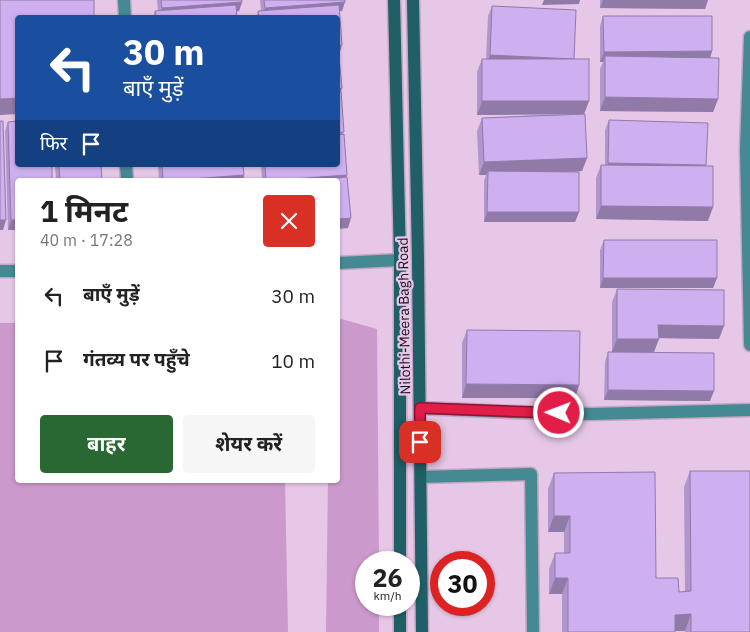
<!DOCTYPE html>
<html lang="hi">
<head>
<meta charset="utf-8">
<style>
  :root { --surface:#fff; --page:#f6f6f6; --text:#222; --muted:#767676; --accent:#296832 }
  body { margin:0; font-family:"IBM Plex Sans","Noto Sans Devanagari",sans-serif; background:var(--page); color:var(--text); height:100vh; display:flex; flex-direction:column; font-size:19px; white-space:nowrap }
  * { box-sizing:border-box; margin:0 }
  p { font-size:16px; color:var(--muted) }
  .icon { flex:none; width:28px; height:28px; fill:none; stroke:currentColor; stroke-width:2; stroke-linecap:round; stroke-linejoin:round }
  .map { position:relative; flex:1; overflow:hidden }
  .sheet { position:absolute; left:15px; top:178px; width:325px; height:305px; display:flex; flex-direction:column; background:var(--surface); border-radius:5px; box-shadow:0 1px 4px #0004 }
  .sheet>* { flex:none }
  .hud { position:absolute; left:15px; top:15px; width:325px; height:152px; border-radius:5px; box-shadow:0 1px 4px #0004; background:#1a4fa0; color:#fff; overflow:hidden }
  .speed { position:absolute; left:355px; top:551px; display:flex; gap:10px; font-size:25px; font-weight:700; text-align:center }
  .speed>* { display:grid; place-content:center; width:65px; height:65px; border-radius:50%; background:var(--surface); box-shadow:0 1px 4px #0004; line-height:1 }
  .speed small { font-size:12px; font-weight:400 }
  .speed .limit { border:8px solid #d22; background:#fff; color:#111 }
  .pin { position:absolute; display:grid; place-items:center; width:42px; height:42px; color:#fff; margin:-21px; border-radius:10px; box-shadow:0 2px 8px #0006 }
  .me { position:absolute; width:55px; margin:-28px; rotate:271deg; stroke-linejoin:round; filter:drop-shadow(0 0 4px #0008) }
  .turn { display:flex; align-items:center; gap:18px; height:105px; padding:0 25px; font-size:22px }
  .turn .icon { width:65px; height:65px; stroke-width:2.5 }
  .turn b { display:block; font-size:35px; line-height:42px }
  .then { display:flex; align-items:center; height:48px; padding:0 25px; background:#0003; gap:10px; font-size:19px }
  .round { display:grid; place-items:center; flex:none; width:52px; height:52px; border-radius:5px; background:var(--page) }
  .overview { display:flex; align-items:center; justify-content:space-between; height:85px; padding:0 25px }
  h1 { font-size:30px; font-weight:700; line-height:38px }
  .button { display:flex; gap:10px; margin-top:auto; padding:10px 25px }
  .button a { flex:1; height:58px; border-radius:5px; background:var(--accent); color:#fff; font-size:20px; font-weight:700; line-height:58px; text-align:center }
  .button a+a { background:var(--page); color:var(--text) }
  ul { padding:0; list-style:none }
  li { display:flex; align-items:center; gap:15px; height:65px; padding:0 25px }
  li div { flex:1 }
  li b { display:block; font-size:19px }
  li em { font-style:normal }
  .map>svg:first-child { display:block }
</style>
</head>
<body>
<div class="map">
<svg width="750" height="632" viewBox="0 0 750 632">
  <rect width="100%" height="100%" fill="#e7c7e7"/>
  <g fill="#cb99cb">
    <path d="M338 318 377 329 379 562H366V605H379V632H326L328 480H338Z"/>
    <path d="M0 323H17L18 480H285L288 632H0Z"/>
  </g>
  <g fill="none" stroke-linecap="round" stroke-linejoin="round">
    <defs>
      <path id="lane" d="M421 477 531 474 533 632"/>
      <g id="street">
        <path d="M124 0 125 18"/>
        <path d="M750 37 746 149 750 345"/>
        <path d="M126 165 127 180"/>
        <path d="M338 263 400 260"/>
        <path d="M0 271H18"/>
        <path d="M420 408 510 412 591 414 750 410"/>
      </g>
      <g id="secondary">
        <path d="M394 0 400 260V562"/>
        <path d="M413 0 418 260 422 632"/>
        <path d="M400 605V632"/>
      </g>
    </defs>
    <use href="#lane" stroke="#c2a6c2" stroke-width="15"/>
    <use href="#street" stroke="#c2a6c2" stroke-width="15"/>
    <use href="#secondary" stroke="#c2a6c2" stroke-width="15"/>
    <use href="#lane" stroke="#458992" stroke-width="12"/>
    <use href="#street" stroke="#458992" stroke-width="12"/>
    <use href="#secondary" stroke="#205f66" stroke-width="12"/>
  </g>
  <g fill="#b196ce">
    <path d="M157 0H242V2L239 11 237 12V18H153L155 11H158Z"/>
    <path d="M260 0H345L342 11H340L339 54 342 88 341 91 343 134 347 175 346 177 348 228 338 180H262L261 165H338V18H256L258 11H261Z"/>
    <path d="M600 0H708L705 9 600 8Z"/>
    <path d="M492 6 574 59 589 101 584 114 587 158 582 171 570 172 579 212 575 222H484V181L486 175H479L477 131 482 118 565 114 477 115V72L482 59H486L488 16Z"/>
    <path d="M603 16 712 51 710 58 718 99 713 112 600 111V69L603 62H600V26Z"/>
    <path d="M609 120 706 166 708 221 596 219V178L601 165H605V130Z"/>
    <path d="M8 122 18 180V230H8L5 131Z"/>
    <path d="M55 165H101L102 180H56Z"/>
    <path d="M158 165H243L244 180H159Z"/>
    <path d="M604 240 717 278 713 288H600V250Z"/>
    <path d="M617 289 719 339 658 338 654 352H612V302Z"/>
    <path d="M467 330 579 385 575 398H462V343Z"/>
    <path d="M608 352 710 401 604 400 605 362Z"/>
    <path d="M690 471 750 632H685V631H675V632H562V594H549V569L555 553H564V532H548V489L554 473 656 578 679 592H685L684 487Z"/>
  </g>
  <g fill="#907aa8">
    <path d="M544 0H580L579 4 542 5Z"/>
    <path d="M603 0H708L705 9 600 8Z"/>
    <path d="M242 2 239 11 158 18 162 8Z"/>
    <path d="M345 2 342 11 261 18 265 8Z"/>
    <path d="M342 45 339 55H338V46Z"/>
    <path d="M712 51 709 61 605 56 603 62H600L604 52Z"/>
    <path d="M490 55 574 59 486 64Z"/>
    <path d="M342 88 338 98V89Z"/>
    <path d="M605 97 718 99 713 112 600 111Z"/>
    <path d="M18 98V114L0 115V99Z"/>
    <path d="M482 101H589L584 114 477 115Z"/>
    <path d="M587 158 582 171 488 175V171L486 175H479L484 162Z"/>
    <path d="M608 163 706 165 604 173Z"/>
    <path d="M244 175 242 180H180Z"/>
    <path d="M347 175 344 184 338 180H279Z"/>
    <path d="M601 206 713 207 708 221 596 219Z"/>
    <path d="M487 212H579L575 222H484Z"/>
    <path d="M351 218 348 228 338 229V219Z"/>
    <path d="M0 220H6L3 230H0Z"/>
    <path d="M11 220H18V230H8Z"/>
    <path d="M603 278H717L713 288H600Z"/>
    <path d="M658 325 724 326 719 339 653 338Z"/>
    <path d="M617 339H659L654 352H612Z"/>
    <path d="M466 384 579 385 575 398H462Z"/>
    <path d="M608 390 714 391 710 401 604 400Z"/>
    <path d="M554 516H570L564 532H548Z"/>
    <path d="M555 578H568L562 594H549Z"/>
    <path d="M691 614 685 631H669L675 615Z"/>
  </g>
  <g fill="#ceaff0" stroke="#907aa8">
    <path d="M0 0H94V18H18V98L0 99Z"/>
    <path d="M161 0H242V2L162 8Z"/>
    <path d="M264 0H345V2L265 8Z"/>
    <path d="M236 5 237 18H156L155 11Z"/>
    <path d="M339 5 342 45 338 46V18H259L258 11Z"/>
    <path d="M492 6 576 10 574 59 490 55Z"/>
    <path d="M603 16H712V51L604 52Z"/>
    <path d="M338 47 342 88 338 89Z"/>
    <path d="M605 56 719 58 718 99 605 97Z"/>
    <rect x="482" y="59" width="107" height="42"/>
    <path d="M341 91 344 132 338 133V92Z"/>
    <path d="M585 114 587 158 484 162 482 118Z"/>
    <path d="M609 120 708 123 706 165 608 163Z"/>
    <path d="M0 121H3L6 220H0Z"/>
    <path d="M18 121V165H52V180H18V220H11L8 122Z"/>
    <path d="M344 134 347 175 279 180H266L265 165H338V135Z"/>
    <path d="M59 165H101L102 180H60Z"/>
    <path d="M162 165H243L244 175 180 180H163Z"/>
    <path d="M601 165 713 166V207L601 206Z"/>
    <path d="M488 171 579 172V212H487Z"/>
    <path d="M244 177V180H218Z"/>
    <path d="M347 177 351 218 338 219V180H319Z"/>
    <path d="M604 240H717V278H603Z"/>
    <path d="M617 289 724 290V326L658 325 659 339H617Z"/>
    <path d="M467 330 580 331 579 385 466 384Z"/>
    <path d="M608 352 714 353V391L608 390Z"/>
    <path d="M690 471H750V632H691V614L675 615V632H568V578H555V553H570V516H554V473L655 472 656 578H678L679 592 691 591Z"/>
  </g>
  <g fill="none" stroke-linecap="round" stroke-linejoin="round">
    <defs>
      <path id="route" d="M420 442V408L559 413"/>
    </defs>
    <use href="#route" stroke="#92132f" stroke-width="12"/>
    <use href="#route" stroke="#e11d48" stroke-width="9"/>
  </g>
  <g text-anchor="middle" dominant-baseline="central" stroke-width="4.5" stroke-linejoin="round" paint-order="stroke">
    <g font-size="14" fill="#1b101c" stroke="#e7c7e7">
      <text transform="translate(404 316) rotate(-91)">Nilothi-Meera Bagh Road</text>
    </g>
  </g>
</svg>
<div class="speed"><div>26<small>km/h</small></div><div class="limit">30</div></div>
<div class="pin" style="left:420px;top:442px;background:#d93025"><svg class="icon" aria-label="arrive" viewBox="0 0 24 24"><path d="M6 21V4h12l-3 4 3 4H6"/></svg></div>
<svg class="me" style="left:559px;top:413px" viewBox="-20 -20 40 40"><circle r="17" fill="#e11d48" stroke="#fff" stroke-width="3"/><path d="M0-11L8 9 0 5-8 9z" fill="#fff"/></svg>
<div class="hud">
<div class="turn"><svg class="icon" aria-label="left" viewBox="0 0 24 24"><path d="M17 20v-9H6M10 6l-5 5 5 5"/></svg><div><b>30 m</b>बाएँ मुड़ें</div></div>
<div class="then">फिर<svg class="icon" aria-label="arrive" viewBox="0 0 24 24"><path d="M6 21V4h12l-3 4 3 4H6"/></svg></div>
</div>
<section class="sheet">
<div class="overview"><div><h1>1 मिनट</h1><p>40 m · 17:28</p></div><a class="round" style="background:#d93025;color:#fff"><svg class="icon" aria-label="close" viewBox="0 0 24 24"><path d="M6 6l12 12M18 6L6 18"/></svg></a></div>
<ul>
<li><svg class="icon" aria-label="left" viewBox="0 0 24 24"><path d="M17 20v-9H6M10 6l-5 5 5 5"/></svg><div><b>बाएँ मुड़ें</b></div><em>30 m</em></li>
<li><svg class="icon" aria-label="arrive" viewBox="0 0 24 24"><path d="M6 21V4h12l-3 4 3 4H6"/></svg><div><b>गंतव्य पर पहुँचे</b></div><em>10 m</em></li>
</ul>
<div class="button"><a>बाहर</a><a>शेयर करें</a></div>
</section>
</div>
</body>
</html>
